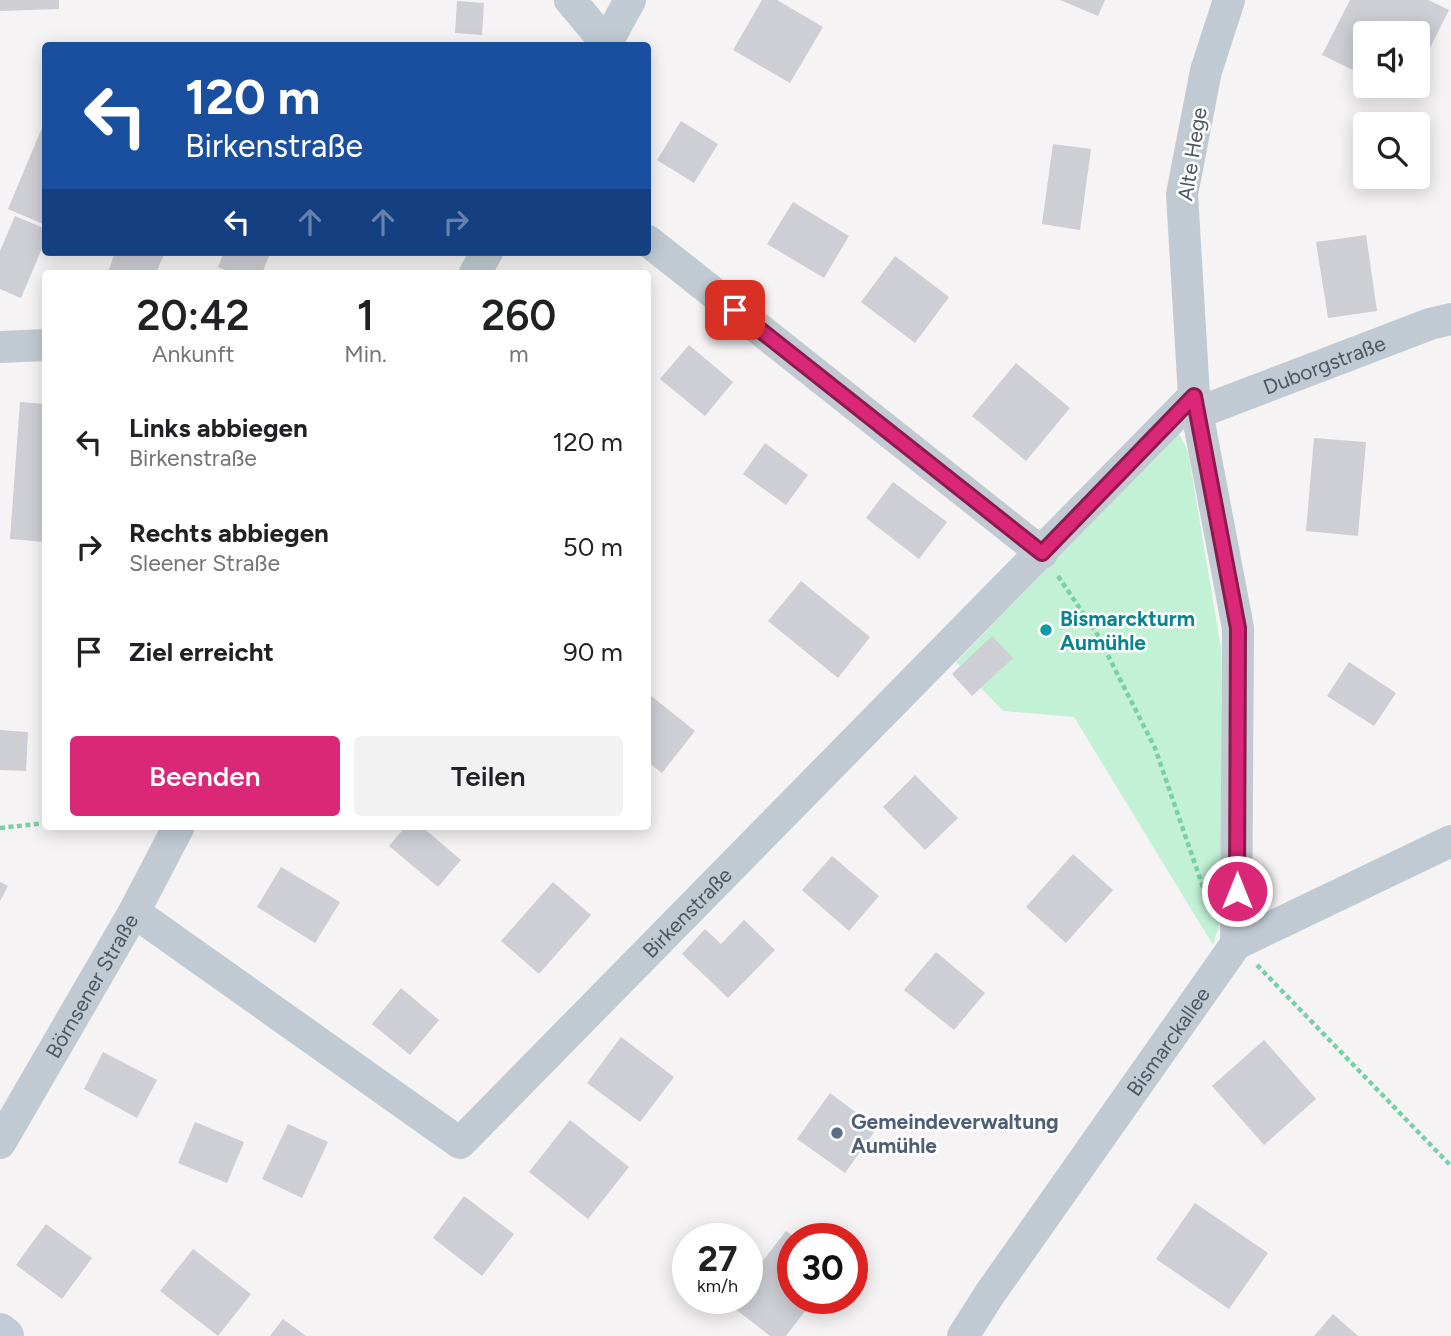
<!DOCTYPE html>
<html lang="de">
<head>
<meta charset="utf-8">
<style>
  :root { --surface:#fff; --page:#f2f2f2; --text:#202124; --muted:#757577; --accent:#db2777 }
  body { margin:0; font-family:Figtree,sans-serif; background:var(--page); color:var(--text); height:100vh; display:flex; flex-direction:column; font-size:26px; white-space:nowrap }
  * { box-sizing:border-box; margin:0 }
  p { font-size:23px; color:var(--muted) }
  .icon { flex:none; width:38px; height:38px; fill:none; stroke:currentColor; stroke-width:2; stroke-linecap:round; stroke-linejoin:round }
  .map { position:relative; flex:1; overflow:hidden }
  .sheet { position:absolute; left:42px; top:270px; width:609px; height:560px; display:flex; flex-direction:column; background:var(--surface); border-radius:7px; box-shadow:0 4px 18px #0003 }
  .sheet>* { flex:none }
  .banner { position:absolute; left:42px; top:42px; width:609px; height:214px; border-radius:7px; box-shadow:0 4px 18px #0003; background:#1a4fa0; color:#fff; overflow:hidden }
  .fabs { position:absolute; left:1353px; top:21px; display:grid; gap:14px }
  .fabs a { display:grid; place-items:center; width:77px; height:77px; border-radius:7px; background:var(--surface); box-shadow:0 4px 18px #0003; font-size:35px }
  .speed { position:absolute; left:672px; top:1223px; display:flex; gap:14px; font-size:35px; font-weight:700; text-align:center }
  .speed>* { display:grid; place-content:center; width:91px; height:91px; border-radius:50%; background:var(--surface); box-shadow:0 4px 18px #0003; line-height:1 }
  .speed small { font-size:18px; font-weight:400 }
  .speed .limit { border:10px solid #d22; background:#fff; color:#111 }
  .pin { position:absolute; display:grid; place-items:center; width:60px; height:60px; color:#fff; margin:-30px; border-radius:14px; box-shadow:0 4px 10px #0006 }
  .me { position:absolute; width:77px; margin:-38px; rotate:0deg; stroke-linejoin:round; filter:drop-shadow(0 0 5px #0008) }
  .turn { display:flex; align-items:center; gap:24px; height:147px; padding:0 28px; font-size:32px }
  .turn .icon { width:91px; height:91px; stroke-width:2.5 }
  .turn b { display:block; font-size:49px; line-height:60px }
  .lanes { display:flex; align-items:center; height:66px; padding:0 28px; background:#0003; justify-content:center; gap:35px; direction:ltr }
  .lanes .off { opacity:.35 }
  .eta { display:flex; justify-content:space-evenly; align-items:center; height:119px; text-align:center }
  .eta b { font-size:42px; font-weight:600; line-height:49px }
  .button { display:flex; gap:14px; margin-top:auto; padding:14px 28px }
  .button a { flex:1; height:80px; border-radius:7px; background:var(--accent); color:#fff; font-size:28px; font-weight:600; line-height:80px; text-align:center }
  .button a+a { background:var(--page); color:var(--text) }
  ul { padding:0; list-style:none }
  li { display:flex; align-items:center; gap:21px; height:105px; padding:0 28px }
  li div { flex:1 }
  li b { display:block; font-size:26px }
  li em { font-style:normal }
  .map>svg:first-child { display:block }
</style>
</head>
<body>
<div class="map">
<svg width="1451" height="1336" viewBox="0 0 1451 1336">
  <rect width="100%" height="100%" fill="#f5f3f3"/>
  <path fill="#c3f1d5" d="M1179 433 1188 452 1221 648 1222 916 1213 945 1074 717 1003 711 956 662Z"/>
  <g fill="#cdcfd5">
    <path d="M0 0H59V9L0 11Z"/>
    <path d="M762 0H777L823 27 790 83 733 50Z"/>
    <path d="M1060 0H1105L1098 16Z"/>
    <path d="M1350 0H1428L1449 10 1418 72V33H1365V76L1322 55Z"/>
    <path d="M457 1 484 3 482 35 455 33Z"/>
    <path d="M1384 86H1410L1405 96Z"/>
    <path d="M681 121 718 144 694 183 657 160Z"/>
    <path d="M41 130 46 132V218L43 224 8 209Z"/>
    <path d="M1053 144 1091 149 1080 230 1042 224Z"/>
    <path d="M793 202 849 236 824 278 767 244Z"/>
    <path d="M15 216 46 229V239L21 298 0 289V251Z"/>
    <path d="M1366 235 1377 311 1328 318 1316 242Z"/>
    <path d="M115 252H165L156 273H108Z"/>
    <path d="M224 252H271L262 273H233L218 267Z"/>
    <path d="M895 256 949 297 915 343 861 302Z"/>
    <path d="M689 345 733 382 705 416 660 379Z"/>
    <path d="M1016 363 1070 408 1026 461 972 416Z"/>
    <path d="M20 402 46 404 45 542 10 539Z"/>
    <path d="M1314 438 1366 442 1358 536 1306 531Z"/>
    <path d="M765 443 808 475 786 505 743 474Z"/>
    <path d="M893 482 947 522 919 559 866 518Z"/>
    <path d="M801 581 870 637 838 678 768 621Z"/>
    <path d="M992 636 1013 658 972 696 952 674Z"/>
    <path d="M1349 662 1396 693 1374 726 1327 696Z"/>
    <path d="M650 695 695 731 662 773 648 762V698Z"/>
    <path d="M0 730 28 732 26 771 0 770Z"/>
    <path d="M915 775 958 818 925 850 883 807Z"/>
    <path d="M406 826H421L461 860 438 887 389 846Z"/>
    <path d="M1073 854 1113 890 1066 943 1026 907Z"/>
    <path d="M832 856 879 896 849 931 802 890Z"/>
    <path d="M281 867 340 902 315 943 257 907Z"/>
    <path d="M0 882 8 886 0 901Z"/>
    <path d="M553 882 591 915 539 974 501 941Z"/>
    <path d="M744 920 775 950 728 998 682 954 705 929 721 944Z"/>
    <path d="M936 952 985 993 954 1030 904 990Z"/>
    <path d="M401 988 439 1020 410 1055 372 1024Z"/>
    <path d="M621 1037 674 1077 640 1122 587 1083Z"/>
    <path d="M1264 1040 1316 1099 1264 1145 1212 1086Z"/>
    <path d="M103 1052 157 1080 137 1118 84 1089Z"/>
    <path d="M830 1093 877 1128 845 1173 797 1139Z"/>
    <path d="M570 1120 629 1167 588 1219 529 1172Z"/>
    <path d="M195 1122 244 1142 227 1183 178 1163Z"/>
    <path d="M288 1124 328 1142 302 1198 262 1179Z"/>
    <path d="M464 1196 514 1234 482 1276 433 1238Z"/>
    <path d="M1195 1203 1268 1253 1229 1309 1156 1259Z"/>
    <path d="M46 1224 92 1258 62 1299 16 1265Z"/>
    <path d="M786 1231 797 1239H793V1298H815L786 1336H770L729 1304 734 1298H747V1281Z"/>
    <path d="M193 1249 251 1294 218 1336 160 1291Z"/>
    <path d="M1333 1314 1358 1336H1314Z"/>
    <path d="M283 1319 306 1336H270Z"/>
  </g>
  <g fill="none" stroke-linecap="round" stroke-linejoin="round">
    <g stroke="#7ad0a6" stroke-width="4.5" stroke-dasharray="5 3.5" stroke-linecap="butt">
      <path d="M1058 576 1097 634 1155 748 1205 893"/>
      <path d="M0 828 46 823"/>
      <path d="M1257 965 1451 1166"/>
    </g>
    <g stroke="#c1cad2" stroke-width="32">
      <path d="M570 0 606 43"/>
      <path d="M1229 0 1206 71 1182 194 1194 396 1238 628 1236 944"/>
      <path d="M605 46 630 0"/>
      <path d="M648 241 1042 553"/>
      <path d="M475 273 487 252"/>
      <path d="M0 347 46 345"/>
      <path id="s1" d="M1197 413 1430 324 1451 319"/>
      <path id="s2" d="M134 912 460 1143 1194 396"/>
      <path id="s3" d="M0 1143 134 912 179 826"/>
      <path id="s4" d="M963 1336 989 1295 1236 944 1451 841"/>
    </g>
    <path stroke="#c1cbd6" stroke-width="38" d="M0 1332 5 1336"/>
  </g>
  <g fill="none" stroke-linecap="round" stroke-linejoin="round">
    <defs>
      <path id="route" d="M735 310 1042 553 1194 396 1238 628 1237 891"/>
    </defs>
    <use href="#route" stroke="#8e194d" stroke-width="18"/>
    <use href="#route" stroke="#db2777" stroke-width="12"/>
  </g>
  <circle fill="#0f9aa8" stroke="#fff" stroke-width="2.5" cx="1046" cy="630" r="7"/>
  <circle fill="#5c6f8a" stroke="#fff" stroke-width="2.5" cx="837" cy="1133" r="7"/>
  <g text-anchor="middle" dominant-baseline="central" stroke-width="5" stroke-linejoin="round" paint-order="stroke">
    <g font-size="21" fill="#4a5661" stroke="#fff">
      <text transform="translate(1192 154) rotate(-81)">Alte Hege</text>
      <text stroke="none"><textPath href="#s1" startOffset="136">Duborgstraße</textPath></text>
      <text stroke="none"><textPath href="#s2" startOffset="723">Birkenstraße</textPath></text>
      <text stroke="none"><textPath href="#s3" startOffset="182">Börnsener Straße</textPath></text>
      <text stroke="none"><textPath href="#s4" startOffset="359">Bismarckallee</textPath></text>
    </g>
    <g font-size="21" font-weight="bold" fill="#0d838f" stroke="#fff" text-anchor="start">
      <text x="1060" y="618">Bismarckturm<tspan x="1060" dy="24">Aumühle</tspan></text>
    </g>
    <g font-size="21" font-weight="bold" fill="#4e5e75" stroke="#fff" text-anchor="start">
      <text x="851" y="1121">Gemeindeverwaltung<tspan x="851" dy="24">Aumühle</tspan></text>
    </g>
  </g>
</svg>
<div class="fabs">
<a><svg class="icon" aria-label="sound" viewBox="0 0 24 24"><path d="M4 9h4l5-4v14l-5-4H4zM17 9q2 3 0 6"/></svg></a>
<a><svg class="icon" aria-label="search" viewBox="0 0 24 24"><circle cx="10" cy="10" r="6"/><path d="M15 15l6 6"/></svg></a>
</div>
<div class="speed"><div>27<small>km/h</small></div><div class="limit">30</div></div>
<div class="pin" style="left:735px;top:310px;background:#d93025"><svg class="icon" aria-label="arrive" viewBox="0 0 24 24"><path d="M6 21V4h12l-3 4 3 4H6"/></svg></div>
<svg class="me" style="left:1237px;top:891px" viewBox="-20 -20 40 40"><circle r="17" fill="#db2777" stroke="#fff" stroke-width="3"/><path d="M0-11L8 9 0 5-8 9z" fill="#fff"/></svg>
<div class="banner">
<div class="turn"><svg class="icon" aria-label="left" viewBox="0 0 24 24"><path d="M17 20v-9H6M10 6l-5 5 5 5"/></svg><div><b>120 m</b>Birkenstraße</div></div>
<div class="lanes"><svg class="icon" aria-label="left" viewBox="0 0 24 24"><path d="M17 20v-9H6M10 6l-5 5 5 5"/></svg><svg class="icon off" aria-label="ahead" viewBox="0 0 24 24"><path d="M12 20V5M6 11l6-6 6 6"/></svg><svg class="icon off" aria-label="ahead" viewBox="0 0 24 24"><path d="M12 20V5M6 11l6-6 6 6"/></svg><svg class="icon off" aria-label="right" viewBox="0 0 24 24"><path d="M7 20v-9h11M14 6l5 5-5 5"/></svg></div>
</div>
<section class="sheet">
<div class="eta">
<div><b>20:42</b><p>Ankunft</p></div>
<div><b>1</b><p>Min.</p></div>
<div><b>260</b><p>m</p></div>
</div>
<ul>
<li><svg class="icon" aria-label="left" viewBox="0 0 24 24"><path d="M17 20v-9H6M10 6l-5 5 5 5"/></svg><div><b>Links abbiegen</b><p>Birkenstraße</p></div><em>120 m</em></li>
<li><svg class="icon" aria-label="right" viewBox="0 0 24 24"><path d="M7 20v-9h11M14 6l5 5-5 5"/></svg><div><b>Rechts abbiegen</b><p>Sleener Straße</p></div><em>50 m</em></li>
<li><svg class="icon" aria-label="arrive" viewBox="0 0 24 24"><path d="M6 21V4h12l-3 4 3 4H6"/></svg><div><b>Ziel erreicht</b></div><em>90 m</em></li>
</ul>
<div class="button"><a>Beenden</a><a>Teilen</a></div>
</section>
</div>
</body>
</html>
